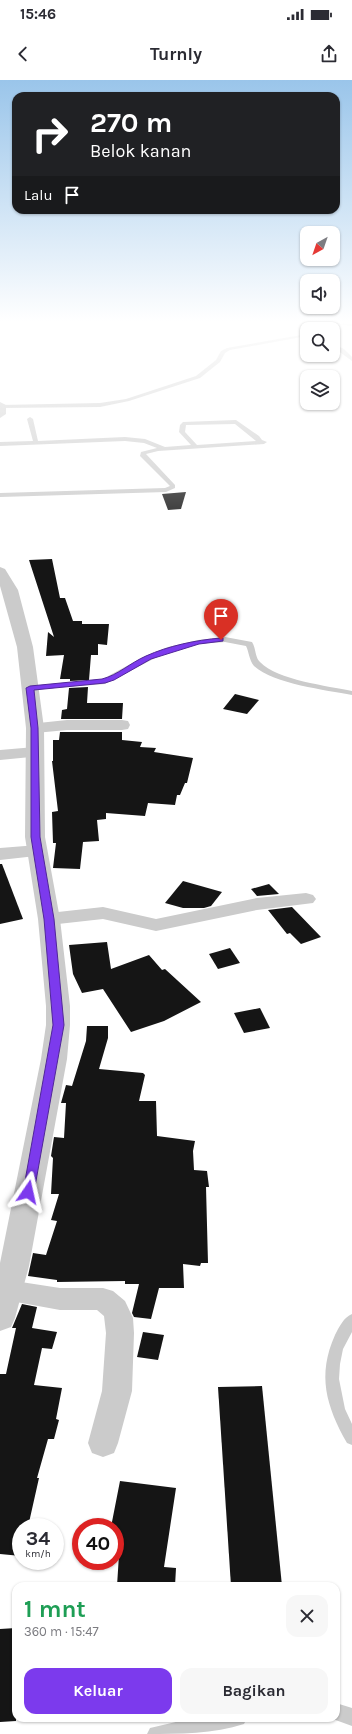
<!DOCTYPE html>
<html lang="id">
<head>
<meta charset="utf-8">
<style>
  :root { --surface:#fff; --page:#f7f7f7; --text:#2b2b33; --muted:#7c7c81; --accent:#7c3aed }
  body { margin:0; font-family:Karla,sans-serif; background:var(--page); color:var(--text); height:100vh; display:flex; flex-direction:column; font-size:15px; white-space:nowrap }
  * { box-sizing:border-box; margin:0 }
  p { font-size:13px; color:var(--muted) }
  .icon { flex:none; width:22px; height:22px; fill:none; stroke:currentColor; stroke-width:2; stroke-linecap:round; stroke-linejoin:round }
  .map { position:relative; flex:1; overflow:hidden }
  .sheet { position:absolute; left:12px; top:1502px; width:328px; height:140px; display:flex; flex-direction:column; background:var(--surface); border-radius:12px; box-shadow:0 1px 3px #0004 }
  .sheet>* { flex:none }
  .guide { position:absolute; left:12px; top:12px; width:328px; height:122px; border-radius:12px; box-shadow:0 1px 3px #0004; background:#202124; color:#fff; overflow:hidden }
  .needle { width:26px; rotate:220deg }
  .controls { position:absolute; left:300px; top:146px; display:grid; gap:8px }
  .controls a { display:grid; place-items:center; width:40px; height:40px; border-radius:8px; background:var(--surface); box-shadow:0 1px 3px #0004; font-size:20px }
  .speed { position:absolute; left:12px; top:1438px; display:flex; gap:8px; font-size:20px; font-weight:700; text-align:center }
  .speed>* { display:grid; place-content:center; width:52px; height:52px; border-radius:50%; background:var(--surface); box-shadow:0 1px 3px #0004; line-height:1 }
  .speed small { font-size:10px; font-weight:400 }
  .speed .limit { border:6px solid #d22; background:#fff; color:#111 }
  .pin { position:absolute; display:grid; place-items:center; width:34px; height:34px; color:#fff; margin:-41px -17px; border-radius:50% 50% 50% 0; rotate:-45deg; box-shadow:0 0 4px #0007 }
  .pin .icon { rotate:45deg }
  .me { position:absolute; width:44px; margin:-22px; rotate:11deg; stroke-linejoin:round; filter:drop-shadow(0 0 3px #0008) }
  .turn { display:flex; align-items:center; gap:14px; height:84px; padding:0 12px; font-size:18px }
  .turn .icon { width:52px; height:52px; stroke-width:2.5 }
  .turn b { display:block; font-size:28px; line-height:34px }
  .then { display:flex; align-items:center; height:38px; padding:0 12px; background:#0003; gap:8px; font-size:15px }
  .round { display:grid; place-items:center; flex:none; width:42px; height:42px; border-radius:12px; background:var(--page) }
  .headline { display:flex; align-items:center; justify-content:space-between; height:68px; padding:0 12px }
  h1 { font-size:24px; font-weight:700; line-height:30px; color:#1e9e55 }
  .button { display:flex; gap:8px; margin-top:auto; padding:8px 12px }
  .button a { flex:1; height:46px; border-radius:12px; background:var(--accent); color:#fff; font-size:16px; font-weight:700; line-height:46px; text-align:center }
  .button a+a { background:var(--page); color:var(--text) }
  .status { display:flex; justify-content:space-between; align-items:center; height:28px; padding:0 20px; background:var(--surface); direction:ltr }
  .status svg { height:11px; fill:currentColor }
  header { display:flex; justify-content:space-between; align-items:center; height:52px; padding:0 12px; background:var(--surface); font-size:18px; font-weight:700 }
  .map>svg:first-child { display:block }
</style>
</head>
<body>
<div class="status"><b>15:46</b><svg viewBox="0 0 49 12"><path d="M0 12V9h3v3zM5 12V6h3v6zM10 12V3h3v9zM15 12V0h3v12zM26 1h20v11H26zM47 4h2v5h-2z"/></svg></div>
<header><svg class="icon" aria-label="back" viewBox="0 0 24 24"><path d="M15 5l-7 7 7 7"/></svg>Turnly<svg class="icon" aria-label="share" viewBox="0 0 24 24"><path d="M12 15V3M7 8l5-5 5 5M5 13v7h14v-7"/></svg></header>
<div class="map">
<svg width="352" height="1654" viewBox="0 0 352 1654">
  <rect width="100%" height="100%" fill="#fff"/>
  <g fill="#151515">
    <path d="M186 412 181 429 168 430 162 414Z"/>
    <path d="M52 479 60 518H65L73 541H82V544H109L107 565 98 564V575H91L89 600 70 601V599H60L64 575 46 576 48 552 54 557 29 480Z"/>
    <path d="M88 607 87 623H123L122 639H61L62 630 67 629 69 608Z"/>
    <path d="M235 614 259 620 247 634 223 629Z"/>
    <path d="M60 652H122V660L142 662 140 667 156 668 154 672 193 678 187 703H185L180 715H177L175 725 148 723 145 736 106 733V739L97 740 99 761 83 762 80 789 53 788 56 763H53L52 732 58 731 52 681H53V660H59Z"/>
    <path d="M0 784H2L23 839 0 844Z"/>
    <path d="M183 801 222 812 211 826 204 828H183L165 823Z"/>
    <path d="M269 804 279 814 257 816 251 809Z"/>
    <path d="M292 827 321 857 301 864 290 853 287 854 268 830Z"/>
    <path d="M107 862 111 889 149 875 162 890 165 889 201 922 164 941 131 952 103 909 82 913 73 894 69 865Z"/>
    <path d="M230 868 240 883 218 889 209 874Z"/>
    <path d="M260 928 270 948 244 953 234 933Z"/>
    <path d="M87 946H108V958L99 989 143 993 145 995 139 1021H156L157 1056 195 1061 193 1071 194 1090 207 1091 209 1107H206L208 1183H201L200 1186 183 1184 184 1208H159L151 1239 134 1237 132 1233 139 1204H125V1201L57 1202V1200L28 1196 33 1173 46 1175 57 1141 51 1140 59 1114H51L53 1078 51 1076 54 1057 64 1058 66 1023H61L66 1005 72 1006 86 961Z"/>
    <path d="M22 1224 37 1227 32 1248 57 1252 52 1269 42 1268 34 1305 62 1308 56 1339 59 1340 54 1359H48L37 1398H39L28 1447H21V1476L0 1474V1294H6L16 1248H12Z"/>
    <path d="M143 1252 164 1255 158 1280 137 1277Z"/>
    <path d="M262 1306 282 1506H231L218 1307Z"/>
    <path d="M120 1401 176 1408 164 1487 176 1488 175 1506H117L120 1459 115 1458V1447H111Z"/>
    <path d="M16 1548V1641L0 1642V1549Z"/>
  </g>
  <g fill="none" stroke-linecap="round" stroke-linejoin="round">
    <g fill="#cbcbcb" fill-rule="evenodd">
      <path d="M314 241 352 244V246L316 242Z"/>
      <path d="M307 254V256L230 270 225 273 220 282 200 298 129 321 100 327 0 328 1 325 100 323 126 319 196 296 216 280 221 271 227 268Z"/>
      <path d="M333 264 344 269 352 277V281L333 267Z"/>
      <path d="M30 337 33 339 38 361 125 357 145 359 165 367 191 365 179 352 180 345 183 342 236 340 259 356 262 360 267 362 264 364 158 371 146 374 175 405V408L166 412 0 417V413L165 408 170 406 140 376 141 372 157 368 144 363 125 361 0 366V362L33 361 27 339ZM235 344 256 361 197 365 185 352 186 345Z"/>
      <path d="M225 557 252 562C256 568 255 578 260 582 277 600 328 606 352 611V615C326 610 274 604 254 586 249 580 249 572 246 566L225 562 198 564 161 575 105 604 30 610 26 608 30 606 101 600 145 576 168 567 198 560Z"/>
      <path d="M352 1234V1252L343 1269 340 1284 339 1299 345 1329 352 1344V1365L347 1363C326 1326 317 1295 335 1255 339 1247 344 1237 352 1234Z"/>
      <path d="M336 1623 352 1628V1646L330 1638H336Z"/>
      <path d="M193 1638H247L244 1644C214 1654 179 1654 147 1654L150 1648Z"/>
    </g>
    <g fill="#cbcbcb" fill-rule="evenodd">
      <path d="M67 640H122L128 641 130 645 128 649 122 650H67L35 653 29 652 27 648 29 644Z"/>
      <path d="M35 667 41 668 44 672 41 676 0 680V670Z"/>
      <path d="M38 765 45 767 47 771 45 775 0 780V768Z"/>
      <path d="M306 813 313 815 316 819 313 823 257 830 156 851 103 839 49 845 42 843 39 839 42 835 49 833 103 827 156 839 257 818Z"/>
      <path d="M8 1200 60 1208H103L113 1211 125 1221 133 1238 134 1253 132 1311 118 1363 114 1373 103 1377 92 1373 88 1363 102 1311 106 1253 104 1236 97 1230H60L0 1219V1203Z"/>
    </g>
    <g fill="#cbcbcb" fill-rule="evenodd">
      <path d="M0 322 6 325V334L0 338Z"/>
      <path d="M0 487 5 489 18 510 33 567 44 648 45 757 60 839 70 926V945L67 979 29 1186 15 1238 11 1247 0 1251V1183L41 979 46 945V926L38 839 25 757 26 648 17 567 0 506Z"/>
    </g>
  </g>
  <linearGradient id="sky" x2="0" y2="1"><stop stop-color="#9ac5ea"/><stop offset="0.51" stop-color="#fff"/><stop offset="1" stop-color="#fff" stop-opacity="0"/></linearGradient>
  <rect width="352" height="473" fill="url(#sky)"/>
  <path fill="#7c3aed" stroke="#51269a" d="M221 558H223V561L199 564 151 579 114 600 105 603 34 610 38 648 40 757 54 839 64 945 34 1112 32 1116H24L23 1112 53 945 44 839 31 757V648L26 608 30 606 102 599C118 595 130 583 146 576 168 566 196 560 221 558Z"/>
</svg>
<div class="controls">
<a><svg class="needle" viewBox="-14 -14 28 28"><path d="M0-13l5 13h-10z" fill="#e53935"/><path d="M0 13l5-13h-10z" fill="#7c7c81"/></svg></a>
<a><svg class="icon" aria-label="sound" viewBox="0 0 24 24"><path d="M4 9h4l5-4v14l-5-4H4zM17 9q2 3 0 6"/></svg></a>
<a><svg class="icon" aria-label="search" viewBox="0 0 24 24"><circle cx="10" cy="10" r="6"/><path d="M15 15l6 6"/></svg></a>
<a><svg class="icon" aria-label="layers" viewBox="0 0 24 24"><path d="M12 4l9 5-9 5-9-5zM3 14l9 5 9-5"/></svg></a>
</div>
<div class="speed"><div>34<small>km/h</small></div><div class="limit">40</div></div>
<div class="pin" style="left:221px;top:560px;background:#d93025"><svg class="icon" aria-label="arrive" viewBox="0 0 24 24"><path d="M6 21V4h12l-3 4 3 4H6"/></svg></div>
<svg class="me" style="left:28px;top:1112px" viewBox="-20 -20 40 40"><path d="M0-17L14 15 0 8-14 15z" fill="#7c3aed" stroke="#fff" stroke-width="4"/></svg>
<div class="guide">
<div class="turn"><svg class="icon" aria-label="right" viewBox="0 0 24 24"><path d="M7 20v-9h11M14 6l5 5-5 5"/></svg><div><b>270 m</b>Belok kanan</div></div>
<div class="then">Lalu<svg class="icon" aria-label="arrive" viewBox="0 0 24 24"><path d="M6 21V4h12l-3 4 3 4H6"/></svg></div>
</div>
<section class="sheet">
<div class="headline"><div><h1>1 mnt</h1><p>360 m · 15:47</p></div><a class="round"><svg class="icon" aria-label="close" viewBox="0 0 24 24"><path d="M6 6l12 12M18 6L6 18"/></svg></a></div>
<div class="button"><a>Keluar</a><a>Bagikan</a></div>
</section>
</div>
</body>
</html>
